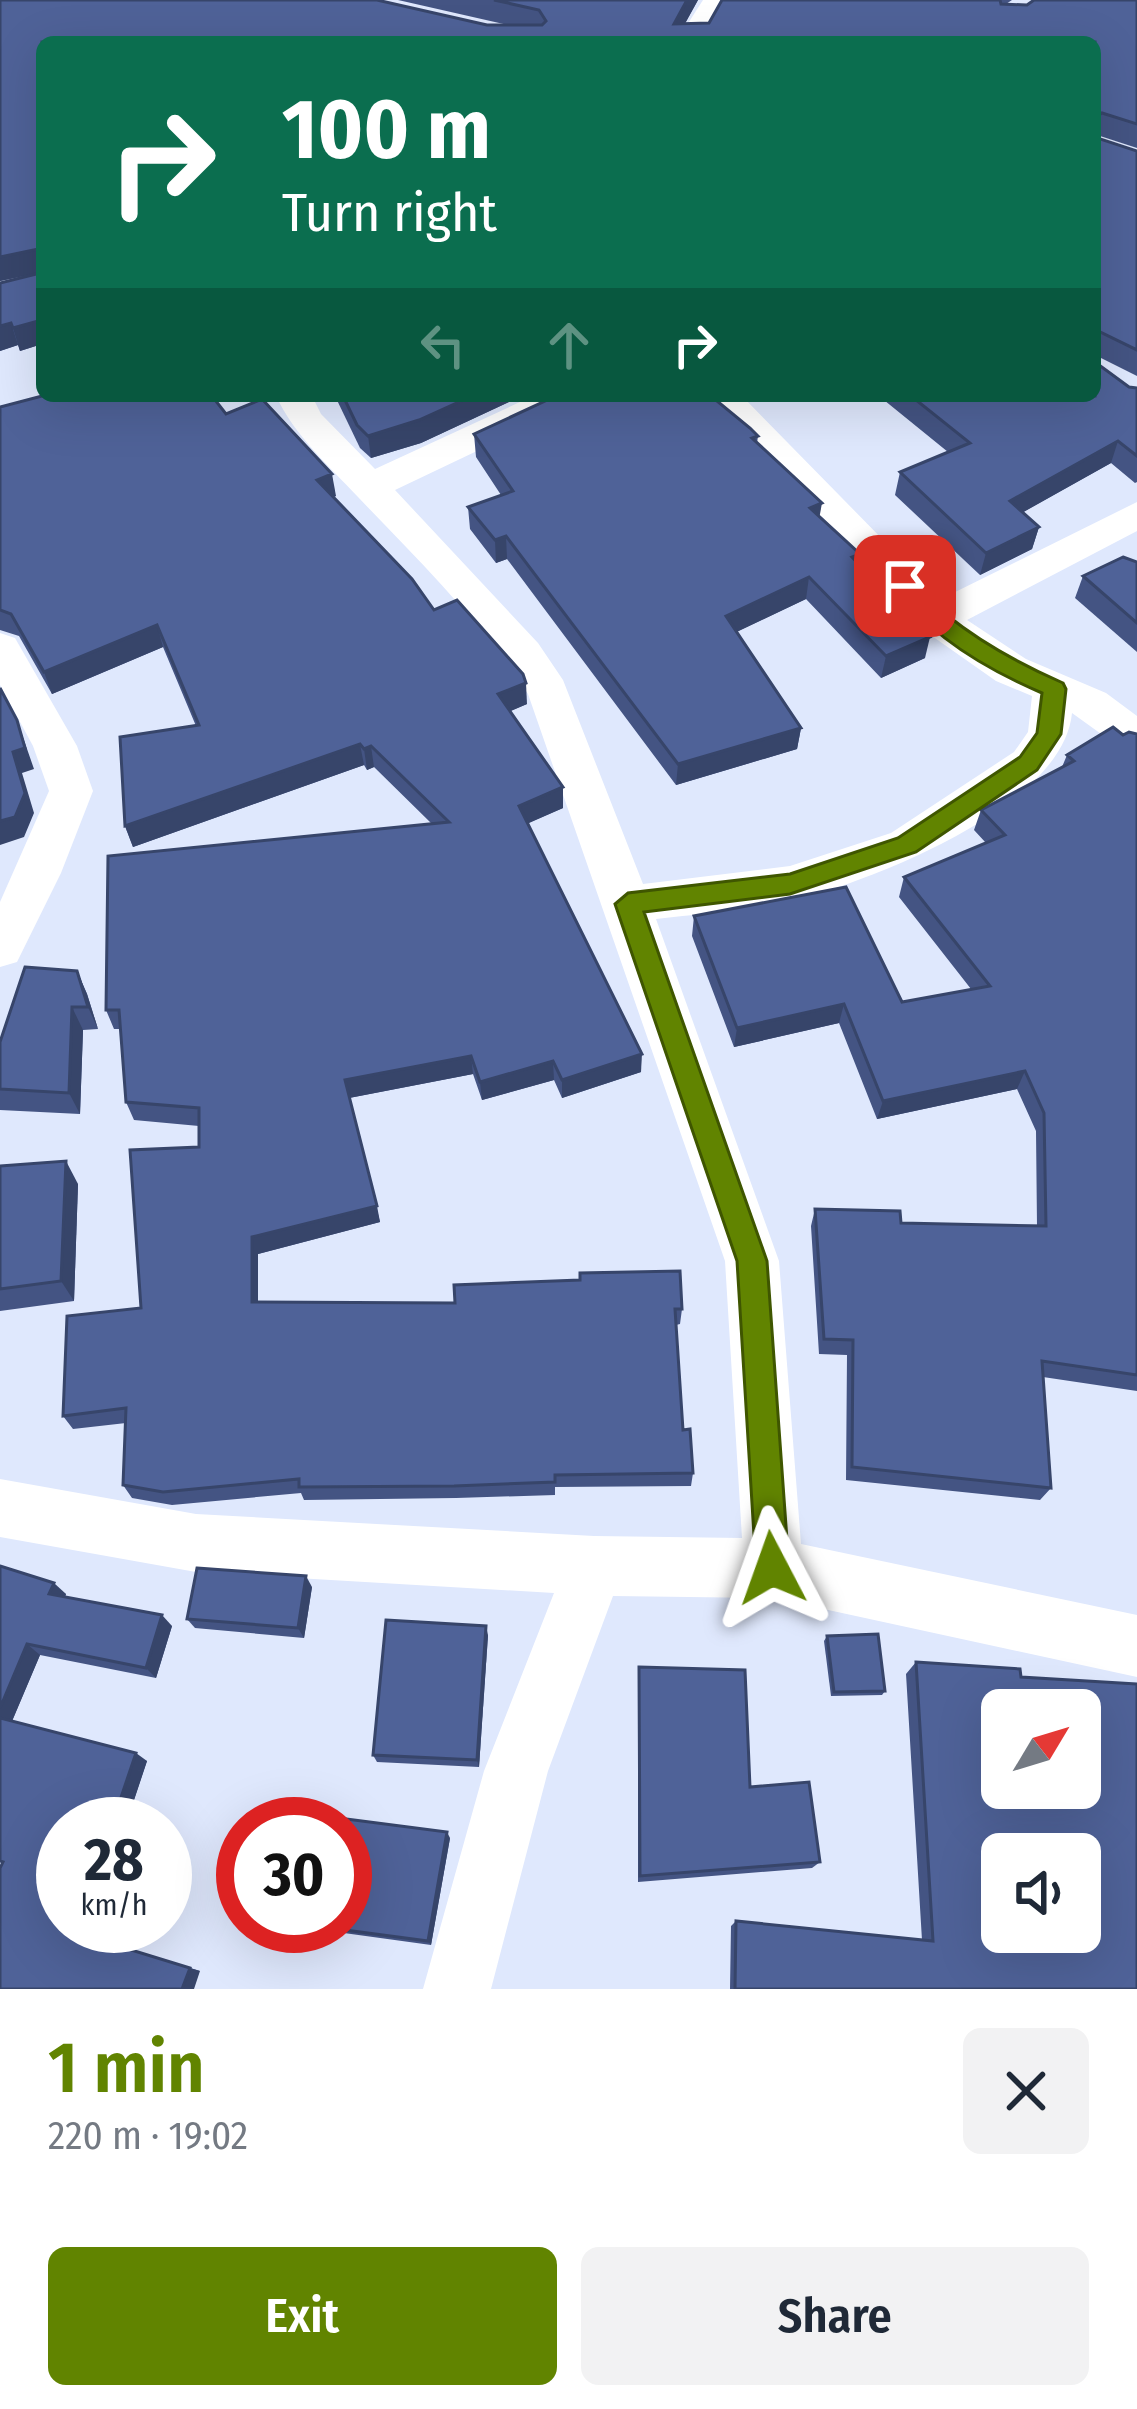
<!DOCTYPE html>
<html lang="en">
<head>
<meta charset="utf-8">
<style>
  :root { --surface:#fff; --page:#f2f2f3; --text:#1f2937; --muted:#747a83; --accent:#618400 }
  body { margin:0; font-family:"Fira Sans Condensed",sans-serif; background:var(--page); color:var(--text); height:100vh; display:flex; flex-direction:column; font-size:45px; white-space:nowrap }
  * { box-sizing:border-box; margin:0 }
  p { font-size:39px; color:var(--muted) }
  .icon { flex:none; width:66px; height:66px; fill:none; stroke:currentColor; stroke-width:2; stroke-linecap:round; stroke-linejoin:round }
  .map { position:relative; height:1989px; overflow:hidden }
  .details { display:flex; flex-direction:column; background:var(--surface); flex:1 }
  .details>* { flex:none }
  .banner { position:absolute; left:36px; top:36px; width:1065px; height:366px; border-radius:18px; box-shadow:0 12px 48px #0002; background:#0b6e4f; color:#fff; overflow:hidden }
  .needle { width:78px; rotate:52deg }
  .buttons { position:absolute; left:981px; top:1689px; display:grid; gap:24px }
  .buttons a { display:grid; place-items:center; width:120px; height:120px; border-radius:18px; background:var(--surface); box-shadow:0 12px 48px #0002; font-size:60px }
  .speed { position:absolute; left:36px; top:1797px; display:flex; gap:24px; font-size:60px; font-weight:700; text-align:center }
  .speed>* { display:grid; place-content:center; width:156px; height:156px; border-radius:50%; background:var(--surface); box-shadow:0 12px 48px #0002; line-height:1 }
  .speed small { font-size:30px; font-weight:400 }
  .speed .limit { border:18px solid #d22; background:#fff; color:#111 }
  .pin { position:absolute; display:grid; place-items:center; width:102px; height:102px; color:#fff; margin:-51px; border-radius:24px; box-shadow:0 6px 18px #0006 }
  .me { position:absolute; width:132px; margin:-66px; rotate:356deg; stroke-linejoin:round; filter:drop-shadow(0 0 9px #0008) }
  .turn { display:flex; align-items:center; gap:42px; height:252px; padding:0 48px; font-size:54px }
  .turn .icon { width:156px; height:156px; stroke-width:2.5 }
  .turn b { display:block; font-size:84px; line-height:102px }
  .lanes { display:flex; align-items:center; height:114px; padding:0 48px; background:#0003; justify-content:center; gap:60px; direction:ltr }
  .lanes .off { opacity:.35 }
  .round { display:grid; place-items:center; flex:none; width:126px; height:126px; border-radius:18px; background:var(--page) }
  .overview { display:flex; align-items:center; justify-content:space-between; height:204px; padding:0 48px }
  h1 { font-size:72px; font-weight:600; line-height:90px; color:var(--accent) }
  .cta { display:flex; gap:24px; margin-top:auto; padding:24px 48px }
  .cta a { flex:1; height:138px; border-radius:18px; background:var(--accent); color:#fff; font-size:48px; font-weight:600; line-height:138px; text-align:center }
  .cta a+a { background:var(--page); color:var(--text) }
  .map>svg:first-child { display:block }
</style>
</head>
<body>
<div class="map">
<svg width="1137" height="1989" viewBox="0 0 1137 1989">
  <rect width="100%" height="100%" fill="#dfe8fd"/>
  <g fill="none" stroke-linecap="round" stroke-linejoin="round">
    <g fill="#fff" fill-rule="evenodd">
      <path d="M703 0H731L704 42H676Z"/>
      <path d="M276 396H312L321 414 375 469 533 396H581L576 404 395 490 538 643 563 680 643 884 790 866 891 833 1014 752 1028 732 1032 696 996 681 922 629 703 396H742L941 599 1137 502V531L967 620 1026 659 1106 693 1137 716V754L1122 749 1072 713C1063 807 875 879 794 901 751 913 701 913 656 919L779 1261 801 1544 1137 1615V1677L773 1598 613 1596 548 1771 491 1989H423L484 1771 554 1593 196 1572 0 1537V1479L196 1514 594 1536 742 1538 725 1261 528 694C481 621 417 559 358 497 328 465 295 436 276 396Z"/>
      <path d="M0 633 15 638 77 746 93 791 61 873 17 962 0 967V902L49 791 33 746 0 685Z"/>
    </g>
  </g>
  <g fill="#445483">
    <path d="M0 0H377L487 25H508L398 0H698L685 23H709L722 0H1012L1006 4 1027 5 1034 0H1137V148L1097 135V138L1137 151V376L1099 357V365L1129 387 1137 388V482L1135 483 1111 463 1023 512 1039 527 1032 549 980 575 895 495 900 472 948 452 879 396H1095V42H42V344L20 351 18 345 0 351V283L40 273 0 281Z"/>
    <path d="M335 396H522L421 443 371 458 360 448Z"/>
    <path d="M0 407 226 414 336 496 333 497 434 610 527 704 510 711 563 787V808L528 823 641 1072 562 1098 554 1080 482 1100 473 1074 349 1098 380 1222 258 1254V1302L682 1309 680 1324 676 1325 683 1430 693 1473 691 1486 555 1487V1495L456 1498 304 1500 301 1493 172 1505 132 1498 123 1485 126 1423 73 1429 63 1416 141 1308 199 1147V1126L134 1120 126 1102 121 1029H114L106 1010 431 823 374 767 367 770 364 765 133 847 125 826 196 726 163 647 52 694 19 636 0 630Z"/>
    <path d="M474 434 758 436 757 443 819 517 860 554 858 564 925 658 881 678 806 599 736 632 801 728 797 749 676 785 507 559 496 563 470 529 468 507 501 495 476 457Z"/>
    <path d="M1137 562V652L1075 598 1083 576Z"/>
    <path d="M1137 734V1391L1043 1377 1051 1488 1040 1500 846 1480 847 1355 819 1354 811 1226 815 1209 901 1223 1037 1226 1036 1131 1017 1089 877 1119 839 1023 734 1047 692 936 694 916 902 1002 971 989 899 897 904 877 986 843 974 830 981 810 1062 767 1067 755 1123 735Z"/>
    <path d="M77 971 87 994 98 1029 83 1030 80 1114 0 1110V1042Z"/>
    <path d="M0 1166 78 1184 74 1301 0 1311Z"/>
    <path d="M0 1566 66 1594 65 1597 172 1626 156 1678 40 1655 12 1721 147 1761 126 1824H63V1926H92L89 1937 200 1971 0 1989 3 1862Z"/>
    <path d="M312 1587 304 1638 195 1628 187 1619Z"/>
    <path d="M488 1635 479 1767 377 1762 373 1755Z"/>
    <path d="M827 1636 885 1691 882 1695 831 1696 824 1641Z"/>
    <path d="M916 1662 1021 1677 1137 1989H730L731 1926 736 1921 922 1940 906 1674Z"/>
    <path d="M639 1667 820 1862 812 1868 638 1882V1679Z"/>
    <path d="M450 1838 431 1945 293 1926H345Z"/>
  </g>
  <g fill="#37456a">
    <path d="M687 0H698L675 42 674 24Z"/>
    <path d="M38 249 42 272 0 281V257Z"/>
    <path d="M42 320V344L20 351 13 328Z"/>
    <path d="M11 323 18 345 0 351V326Z"/>
    <path d="M472 396H522L421 443 371 458 368 436Z"/>
    <path d="M1118 441 1111 463 1004 523 1010 501Z"/>
    <path d="M332 474 336 496 320 502 317 480Z"/>
    <path d="M822 503 818 525 810 508Z"/>
    <path d="M1039 527 1032 549 980 575 986 553Z"/>
    <path d="M506 536 507 559 496 563 495 540Z"/>
    <path d="M809 577 806 599 724 638 726 616Z"/>
    <path d="M157 625 163 647 52 694 44 672Z"/>
    <path d="M930 637 925 658 881 678 886 656Z"/>
    <path d="M526 683 527 704 499 716 498 694Z"/>
    <path d="M17 720 34 769 22 773 34 813 24 837 0 845V821L13 752Z"/>
    <path d="M801 728 797 749 676 785 678 764Z"/>
    <path d="M360 744 364 765 133 847 125 826Z"/>
    <path d="M371 746 374 767 367 770 364 749Z"/>
    <path d="M563 787V808L520 827 519 806Z"/>
    <path d="M77 971 87 994 98 1029 88 1007Z"/>
    <path d="M844 1004 839 1023 734 1047 737 1028Z"/>
    <path d="M72 1007 83 1030 80 1114 69 1093Z"/>
    <path d="M642 1054 641 1072 562 1098V1080Z"/>
    <path d="M471 1056 473 1074 349 1098 345 1080Z"/>
    <path d="M553 1061 554 1080 482 1100 480 1082Z"/>
    <path d="M1025 1071 1017 1089 877 1119 883 1101Z"/>
    <path d="M66 1161 78 1184 74 1301 61 1281Z"/>
    <path d="M377 1206 380 1222 258 1254V1318L252 1302V1237Z"/>
    <path d="M306 1576 312 1587 304 1638 298 1628Z"/>
    <path d="M54 1583 66 1594 61 1606 49 1594Z"/>
    <path d="M162 1615 172 1626 156 1678 146 1668Z"/>
    <path d="M486 1626 488 1635 479 1767 477 1760Z"/>
    <path d="M27 1644 40 1655 10 1726 0 1720V1708Z"/>
    <path d="M136 1753 147 1761 126 1824H112Z"/>
    <path d="M447 1832 450 1838 431 1945 428 1941Z"/>
    <path d="M78 1926H92L89 1937 76 1933Z"/>
    <path d="M190 1968 200 1971 194 1989H182Z"/>
  </g>
  <g fill="#4f6298" stroke="#37456a" stroke-width="3" fill-rule="evenodd">
    <path d="M0 0H377L487 25H542L546 21 539 10 494 0H687L674 24 709 23 722 0H1000L1001 4 1027 5 1034 0H1137V124L1102 113 1096 117 1097 138 1137 151V350L1098 331 1099 365 1129 387 1137 388V456L1118 441 1010 501 1039 527 986 553 900 472 970 443 911 396H1095V42H42V320L13 328 11 323 0 326V283L40 273 38 249 0 257Z"/>
    <path d="M42 396H212L226 414 262 399 332 474 317 480 412 579 434 610 457 600 523 674 526 683 498 694 563 787 519 806 642 1054 562 1080 553 1061 480 1082 471 1056 345 1080 377 1206 252 1237V1302L455 1303 454 1285 580 1280V1273L680 1271 682 1309H675L683 1430 690 1429 693 1473 555 1475V1482L454 1486 299 1487V1479L163 1492 123 1485 126 1408 63 1416 67 1316 141 1308 130 1150 199 1147V1108L126 1102 119 1010H106L108 856 449 822 371 746 364 749 360 744 125 826 120 737 199 725 157 625 44 672 11 614 0 610V407Z"/>
    <path d="M343 396H472L419 420 368 436 357 425Z"/>
    <path d="M556 396H711L750 428 758 436 752 438 822 503 810 508 860 554 852 557 930 637 886 656 809 577 726 616 801 728 678 764 506 536 495 540 468 507 513 491 474 434Z"/>
    <path d="M1123 557 1137 562V623L1083 576Z"/>
    <path d="M0 688 17 720 25 748 13 752 25 793 15 817 0 821Z"/>
    <path d="M1113 727 1123 735 1129 732 1137 734V1375L1042 1361 1051 1488 852 1467 853 1340 824 1339 815 1209 900 1211 901 1223 1046 1226 1044 1113 1025 1071 883 1101 844 1004 737 1028 694 916 846 887 902 1002 990 986 904 877 1005 835 981 810 1074 761 1067 755Z"/>
    <path d="M25 967 77 971 88 1007H72L69 1093 0 1089V1042Z"/>
    <path d="M66 1161 61 1281 0 1289V1166Z"/>
    <path d="M0 1566 54 1583 49 1594 162 1615 146 1668 27 1644 0 1708Z"/>
    <path d="M197 1568 306 1576 298 1628 187 1619Z"/>
    <path d="M386 1620 486 1626 477 1760 373 1755Z"/>
    <path d="M878 1634 885 1691 834 1692 827 1636Z"/>
    <path d="M916 1662 1020 1669 1021 1677 1137 1684V1989H735L736 1921 933 1941ZM1002 1710H1080V1788H1002ZM1002 1854H1080V1932H1002Z"/>
    <path d="M639 1667 745 1670 750 1787 809 1782 820 1862 640 1876Z"/>
    <path d="M0 1718 136 1753 112 1824H63V1926H78L76 1933 190 1968 182 1989H0V1868L3 1862 0 1861Z"/>
    <path d="M300 1813 447 1832 428 1941 315 1926H345V1824H298Z"/>
  </g>
  <path fill="#618400" stroke="#3f5600" stroke-width="3" d="M905 578C923 585 933 604 948 616 983 644 1022 665 1063 683L1066 689 1061 734 1037 770 916 852 790 894 644 912 767 1261 789 1568 784 1580 772 1585 761 1580 756 1568 737 1261 615 904 628 893 790 874 898 838 1020 757 1037 733 1042 693C988 670 929 636 894 586Z"/>
</svg>
<div class="buttons">
<a><svg class="needle" viewBox="-14 -14 28 28"><path d="M0-13l5 13h-10z" fill="#e53935"/><path d="M0 13l5-13h-10z" fill="#747a83"/></svg></a>
<a><svg class="icon" aria-label="sound" viewBox="0 0 24 24"><path d="M4 9h4l5-4v14l-5-4H4zM17 9q2 3 0 6"/></svg></a>
</div>
<div class="speed"><div>28<small>km/h</small></div><div class="limit">30</div></div>
<div class="pin" style="left:905px;top:586px;background:#d93025"><svg class="icon" aria-label="arrive" viewBox="0 0 24 24"><path d="M6 21V4h12l-3 4 3 4H6"/></svg></div>
<svg class="me" style="left:772px;top:1568px" viewBox="-20 -20 40 40"><path d="M0-17L14 15 0 8-14 15z" fill="#618400" stroke="#fff" stroke-width="4"/></svg>
<div class="banner">
<div class="turn"><svg class="icon" aria-label="right" viewBox="0 0 24 24"><path d="M7 20v-9h11M14 6l5 5-5 5"/></svg><div><b>100 m</b>Turn right</div></div>
<div class="lanes"><svg class="icon off" aria-label="left" viewBox="0 0 24 24"><path d="M17 20v-9H6M10 6l-5 5 5 5"/></svg><svg class="icon off" aria-label="ahead" viewBox="0 0 24 24"><path d="M12 20V5M6 11l6-6 6 6"/></svg><svg class="icon" aria-label="right" viewBox="0 0 24 24"><path d="M7 20v-9h11M14 6l5 5-5 5"/></svg></div>
</div>
</div>
<section class="details">
<div class="overview"><div><h1>1 min</h1><p>220 m · 19:02</p></div><a class="round"><svg class="icon" aria-label="close" viewBox="0 0 24 24"><path d="M6 6l12 12M18 6L6 18"/></svg></a></div>
<div class="cta"><a>Exit</a><a>Share</a></div>
</section>
</body>
</html>
